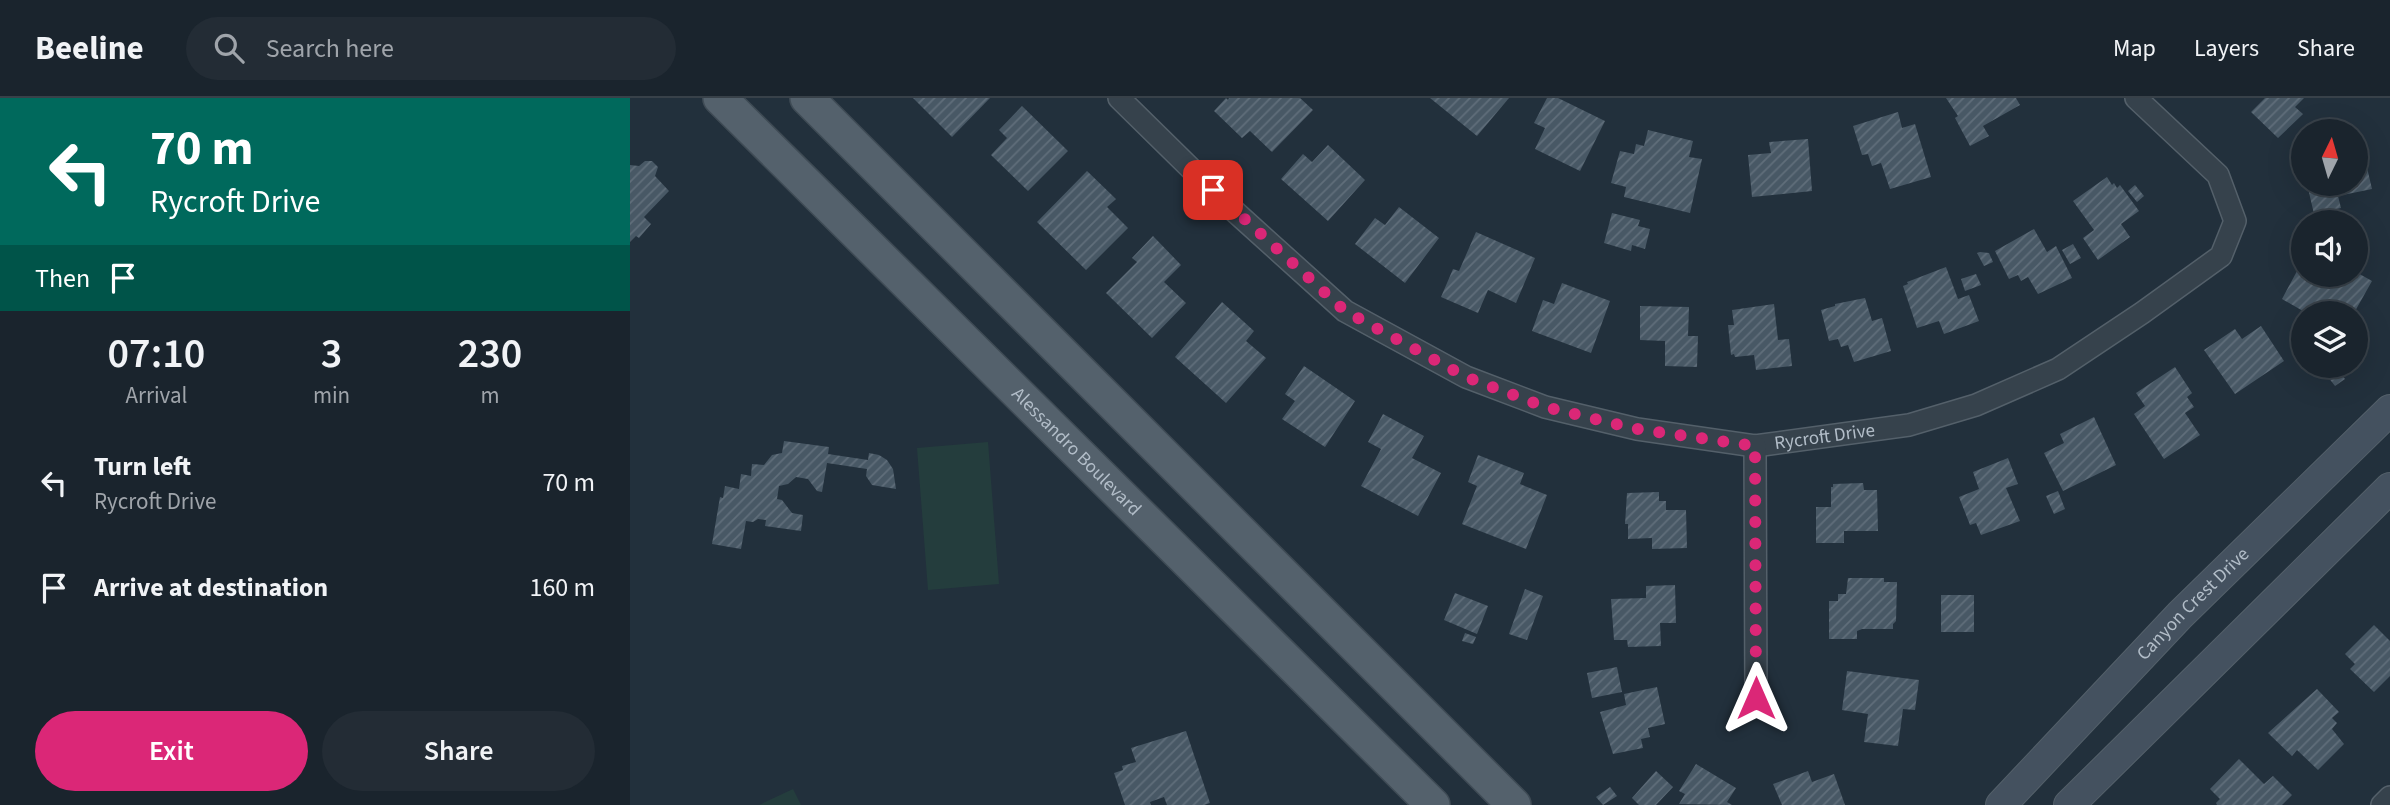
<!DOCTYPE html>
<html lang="en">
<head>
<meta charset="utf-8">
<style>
  :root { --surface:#1a242d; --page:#232c35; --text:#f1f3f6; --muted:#9fa4aa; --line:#384149; --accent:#db2777 }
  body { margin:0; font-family:"Source Sans 3",sans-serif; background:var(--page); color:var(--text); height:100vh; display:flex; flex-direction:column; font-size:26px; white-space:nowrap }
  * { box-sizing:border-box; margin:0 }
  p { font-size:23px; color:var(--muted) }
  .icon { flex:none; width:38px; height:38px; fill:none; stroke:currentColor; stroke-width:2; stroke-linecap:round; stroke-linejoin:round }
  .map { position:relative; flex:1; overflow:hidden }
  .panel { display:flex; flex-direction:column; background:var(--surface); width:630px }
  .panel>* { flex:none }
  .top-card { background:#00695c; color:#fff; overflow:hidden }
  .needle { width:46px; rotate:5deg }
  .tools { position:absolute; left:1661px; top:21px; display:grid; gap:14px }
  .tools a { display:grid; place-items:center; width:77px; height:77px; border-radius:50%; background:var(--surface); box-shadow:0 7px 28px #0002,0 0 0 2px var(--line); font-size:35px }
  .pin { position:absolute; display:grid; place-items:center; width:60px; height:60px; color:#fff; margin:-30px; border-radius:14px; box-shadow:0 4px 10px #0006 }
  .me { position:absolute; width:77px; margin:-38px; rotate:0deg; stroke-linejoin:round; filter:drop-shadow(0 0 5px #0008) }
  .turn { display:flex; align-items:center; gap:24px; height:147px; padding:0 35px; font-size:32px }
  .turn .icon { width:91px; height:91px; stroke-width:2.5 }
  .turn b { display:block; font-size:49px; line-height:60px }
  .then { display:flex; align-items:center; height:66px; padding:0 35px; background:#0003; gap:14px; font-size:26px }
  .eta { display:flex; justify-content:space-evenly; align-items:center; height:119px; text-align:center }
  .eta b { font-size:42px; font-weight:600; line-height:49px }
  .cta { display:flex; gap:14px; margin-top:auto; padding:14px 35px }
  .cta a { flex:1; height:80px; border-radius:42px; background:var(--accent); color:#fff; font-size:28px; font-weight:600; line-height:80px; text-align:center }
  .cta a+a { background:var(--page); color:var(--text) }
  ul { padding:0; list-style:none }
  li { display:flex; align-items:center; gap:21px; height:105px; padding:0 35px }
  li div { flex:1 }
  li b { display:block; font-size:26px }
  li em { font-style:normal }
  header { display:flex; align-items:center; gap:42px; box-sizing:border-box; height:98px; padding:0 35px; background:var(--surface); border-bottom:2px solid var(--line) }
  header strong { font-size:33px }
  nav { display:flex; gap:38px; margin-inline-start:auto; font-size:24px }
  .search { width:490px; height:63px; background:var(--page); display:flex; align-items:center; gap:18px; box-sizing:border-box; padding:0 24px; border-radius:38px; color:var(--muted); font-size:26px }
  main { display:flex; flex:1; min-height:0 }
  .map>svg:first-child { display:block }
</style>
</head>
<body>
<header>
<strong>Beeline</strong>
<div class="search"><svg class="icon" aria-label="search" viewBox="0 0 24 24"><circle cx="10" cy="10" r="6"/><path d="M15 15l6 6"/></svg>Search here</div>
<nav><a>Map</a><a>Layers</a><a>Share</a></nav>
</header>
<main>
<section class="panel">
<div class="top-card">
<div class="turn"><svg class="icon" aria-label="left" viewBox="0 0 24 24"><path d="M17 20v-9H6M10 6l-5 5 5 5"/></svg><div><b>70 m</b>Rycroft Drive</div></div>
<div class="then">Then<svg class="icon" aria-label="arrive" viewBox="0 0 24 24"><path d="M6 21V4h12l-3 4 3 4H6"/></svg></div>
</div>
<div class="eta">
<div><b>07:10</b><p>Arrival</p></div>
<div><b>3</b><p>min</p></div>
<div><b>230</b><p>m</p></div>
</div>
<ul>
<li><svg class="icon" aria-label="left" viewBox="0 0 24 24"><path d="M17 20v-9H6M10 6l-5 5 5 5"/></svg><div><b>Turn left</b><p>Rycroft Drive</p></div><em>70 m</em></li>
<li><svg class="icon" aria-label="arrive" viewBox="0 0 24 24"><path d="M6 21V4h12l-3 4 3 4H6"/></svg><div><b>Arrive at destination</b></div><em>160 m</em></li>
</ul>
<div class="cta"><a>Exit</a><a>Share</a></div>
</section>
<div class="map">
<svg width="1760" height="707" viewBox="0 0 1760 707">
  <defs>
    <pattern id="building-hatch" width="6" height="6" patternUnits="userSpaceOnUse" patternTransform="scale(1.75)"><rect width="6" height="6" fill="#485865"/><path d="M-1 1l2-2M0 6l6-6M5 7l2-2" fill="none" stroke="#606e7a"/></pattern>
  </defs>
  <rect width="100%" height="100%" fill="#22303c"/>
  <g fill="#243d3d">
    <path d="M358 344 369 486 298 492 287 350Z"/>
    <path d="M163 691 171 707H129Z"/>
  </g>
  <g fill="url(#building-hatch)">
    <path d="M283 0H360L322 39Z"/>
    <path d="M596 0 598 2 599 0H670L683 12 642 54 620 33 612 40 584 13Z"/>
    <path d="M800 0H879L847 38Z"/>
    <path d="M917 0H928L975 23 950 73 905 51 915 30 904 25Z"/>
    <path d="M1316 0H1386L1390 7 1353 28 1359 38 1340 48 1325 20 1328 18Z"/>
    <path d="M1635 0H1674L1665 9 1673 16 1648 40 1621 14Z"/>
    <path d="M392 8 438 53 398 93 361 57 377 40 369 32Z"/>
    <path d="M1268 14 1272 30 1285 26 1301 79 1260 91 1251 65 1242 68 1238 56 1232 57 1223 28Z"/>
    <path d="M1018 32 1063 43 1059 59 1072 61 1060 115 994 99 996 89 981 85 990 53 1004 56 1006 46 1014 48Z"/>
    <path d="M1178 41 1182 93 1122 99 1118 57 1141 55 1139 44Z"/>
    <path d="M698 47 735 82 698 123 651 81 673 56 682 64Z"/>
    <path d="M1732 48 1742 91 1708 98 1711 110 1684 116 1677 86H1726V50Z"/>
    <path d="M15 63H22L28 69 25 78 39 93 14 119 21 126 9 140 6 138 0 144V67L9 68Z"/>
    <path d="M457 73 486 101 477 109 498 130 456 172 407 124Z"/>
    <path d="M1477 79 1482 87 1484 85 1487 90 1490 87 1509 113 1491 126 1500 139 1468 162 1453 140 1464 132 1443 103Z"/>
    <path d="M1505 87 1514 98 1507 104 1498 93Z"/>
    <path d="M769 109 809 140 775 185 725 146 745 120 755 127Z"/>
    <path d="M982 115 1010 122 1008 128 1020 131 1015 151 1002 147 1001 153 974 145Z"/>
    <path d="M1404 131 1417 154 1426 148 1442 180 1408 196 1398 179 1391 183 1388 177 1379 181 1365 153Z"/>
    <path d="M846 134 905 160 886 205 858 192 848 215 811 199 823 171 829 173Z"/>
    <path d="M523 138 551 167 534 184 556 205 522 240 476 195 507 164 502 160Z"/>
    <path d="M1443 146 1451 160 1440 166 1432 152Z"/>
    <path d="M1350 154 1359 155 1363 164 1354 168 1347 155Z"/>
    <path d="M1673 162V177H1726V174L1742 183 1724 215H1671L1673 213 1652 201Z"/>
    <path d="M1316 169 1328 201 1339 197 1349 223 1314 236 1309 223 1287 230 1273 188 1278 186 1277 184Z"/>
    <path d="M1346 176 1351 187 1335 193 1331 181Z"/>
    <path d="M932 185 980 203 961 255 902 233 913 202 924 206Z"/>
    <path d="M1235 200 1242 223 1252 220 1261 253 1224 264 1218 247 1211 249 1208 241 1199 243 1191 212 1205 208V206Z"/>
    <path d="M592 204 624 233 616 243 636 260 596 305 545 259Z"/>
    <path d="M1144 206 1148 242 1159 241 1162 268 1126 272 1124 257 1105 259 1104 256 1101 257 1098 227H1104L1102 212Z"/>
    <path d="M1010 208 1059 209 1058 238H1068L1067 269 1035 268V243L1010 242Z"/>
    <path d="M1631 228 1654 263 1605 296 1574 252 1605 231 1612 241Z"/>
    <path d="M674 268 725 303 695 349 652 321 665 303 655 296Z"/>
    <path d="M1545 269 1562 295 1557 299 1564 309 1555 315 1570 337 1534 361 1504 316 1515 308 1506 295Z"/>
    <path d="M1707 271 1715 281 1705 288 1698 279Z"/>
    <path d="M753 316 794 338 782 360 811 375 788 418 731 388 751 351 738 344Z"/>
    <path d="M1464 319 1486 367 1433 393 1414 355 1434 345 1430 336Z"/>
    <path d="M154 343 199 349 198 356 238 362 239 355 249 357 257 362 263 371 266 391 242 387 236 378 237 371 197 365 192 394 187 393 178 381 166 379 158 386 149 388 147 401 152 402 162 415 173 417 171 433 135 428 136 422 128 421 123 424 116 423 111 451 82 446 90 399 93 400 95 388 109 391 111 376 121 378 122 366 134 367 142 357 152 355Z"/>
    <path d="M848 357 894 375 890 386 917 397 896 451 832 426 847 388 838 384Z"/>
    <path d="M1378 360 1388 386 1376 390 1390 423 1351 437 1346 425 1340 427 1329 399 1349 391 1343 374Z"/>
    <path d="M1233 385 1234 392H1247L1248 433H1214V445H1186V409H1201V389H1203V386Z"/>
    <path d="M1428 393 1435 411 1424 416 1416 398Z"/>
    <path d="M1029 394V403H1036V412H1056L1057 450 1022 451V440L998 441V426H995L997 395Z"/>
    <path d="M1218 480H1254V484H1267L1266 523 1263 526V531H1232L1227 533V541H1199V503H1208V496H1216Z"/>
    <path d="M1045 487 1046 525H1030L1031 548 998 549 997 542H984L981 501 1016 500V488Z"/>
    <path d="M895 491 913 498 897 542 879 536Z"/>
    <path d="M825 495 858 508 847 536 814 522Z"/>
    <rect x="1311" y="497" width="33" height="37"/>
    <path d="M1744 527 1760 543V578L1744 594 1720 571 1725 566 1715 556Z"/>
    <path d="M835 535 846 539 843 546 832 543Z"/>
    <path d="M987 569 992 594 962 600 957 575Z"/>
    <path d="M1217 573 1289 582 1285 612 1273 611 1268 648 1234 644 1238 616 1212 612Z"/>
    <path d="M1027 589 1035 626 1018 630 1020 639 1011 641 1013 650 983 656 970 614 996 607 994 596Z"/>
    <path d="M1687 591 1709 614 1702 620 1707 625 1702 631 1714 646 1688 672 1667 652 1662 658 1638 635Z"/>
    <path d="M556 633 580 705 574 707H537L534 699 520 704 521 707H495L484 675 493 672 492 668 506 664 501 650Z"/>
    <path d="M1609 661 1634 686 1643 678 1662 697 1652 707H1587L1586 705 1590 701 1580 691Z"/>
    <path d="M1066 666 1106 690 1097 704 1102 707 1049 706 1055 696 1049 693Z"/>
    <path d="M1026 673 1043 689 1026 707H1009L1002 700Z"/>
    <path d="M1178 673 1182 684 1204 676 1215 707H1152L1143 686Z"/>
    <path d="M980 689 987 698 973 707 966 699Z"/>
  </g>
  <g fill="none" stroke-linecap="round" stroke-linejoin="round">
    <defs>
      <g id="minor">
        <path id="s1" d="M489 0 602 111 715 213 836 279 915 309 1007 331 1125 348 1279 327 1346 307 1428 271 1512 215 1591 158 1605 123 1588 77 1506 0"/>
        <path d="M1125 348 1126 600"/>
        <path d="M1752 707 1760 699"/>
      </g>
      <g id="secondary">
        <path id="s2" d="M1371 707 1550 517 1760 312"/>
        <path d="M1439 707 1760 390"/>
      </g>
      <g id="primary">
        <path id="s3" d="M90 0 803 707"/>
        <path d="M177 0 884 707"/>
      </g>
    </defs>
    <use href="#minor" stroke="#54606a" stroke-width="24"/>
    <use href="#secondary" stroke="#54606a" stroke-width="32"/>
    <use href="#primary" stroke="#3f4b55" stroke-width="36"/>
    <use href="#minor" stroke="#36424c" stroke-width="21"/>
    <use href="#secondary" stroke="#44515f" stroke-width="30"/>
    <use href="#primary" stroke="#54616c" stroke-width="33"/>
  </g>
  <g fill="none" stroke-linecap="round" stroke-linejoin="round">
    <path stroke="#db2777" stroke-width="12" stroke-dasharray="0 21.6" d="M583 92 715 213 836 279 915 309 1007 331 1125 348 1126 600"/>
  </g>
  <g text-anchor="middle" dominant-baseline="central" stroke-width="6" stroke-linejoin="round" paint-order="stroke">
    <g font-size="19" fill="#b2bdc8" stroke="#1b2731">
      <text stroke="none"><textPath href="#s1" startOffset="817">Rycroft Drive</textPath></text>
      <text stroke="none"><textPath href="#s3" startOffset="502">Alessandro Boulevard</textPath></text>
      <text stroke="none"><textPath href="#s2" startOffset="278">Canyon Crest Drive</textPath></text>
    </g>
  </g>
</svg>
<div class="tools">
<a><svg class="needle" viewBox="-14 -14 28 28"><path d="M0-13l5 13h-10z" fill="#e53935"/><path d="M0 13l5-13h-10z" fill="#9fa4aa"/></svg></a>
<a><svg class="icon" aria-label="sound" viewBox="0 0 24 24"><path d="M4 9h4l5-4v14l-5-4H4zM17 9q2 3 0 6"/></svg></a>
<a><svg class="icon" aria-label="layers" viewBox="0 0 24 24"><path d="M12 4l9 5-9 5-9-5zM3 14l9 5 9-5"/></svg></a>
</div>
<div class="pin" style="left:583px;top:92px;background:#d93025"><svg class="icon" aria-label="arrive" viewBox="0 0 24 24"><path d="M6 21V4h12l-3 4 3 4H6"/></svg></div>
<svg class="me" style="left:1126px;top:600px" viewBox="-20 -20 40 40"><path d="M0-17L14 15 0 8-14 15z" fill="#db2777" stroke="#fff" stroke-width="4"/></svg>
</div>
</main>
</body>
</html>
